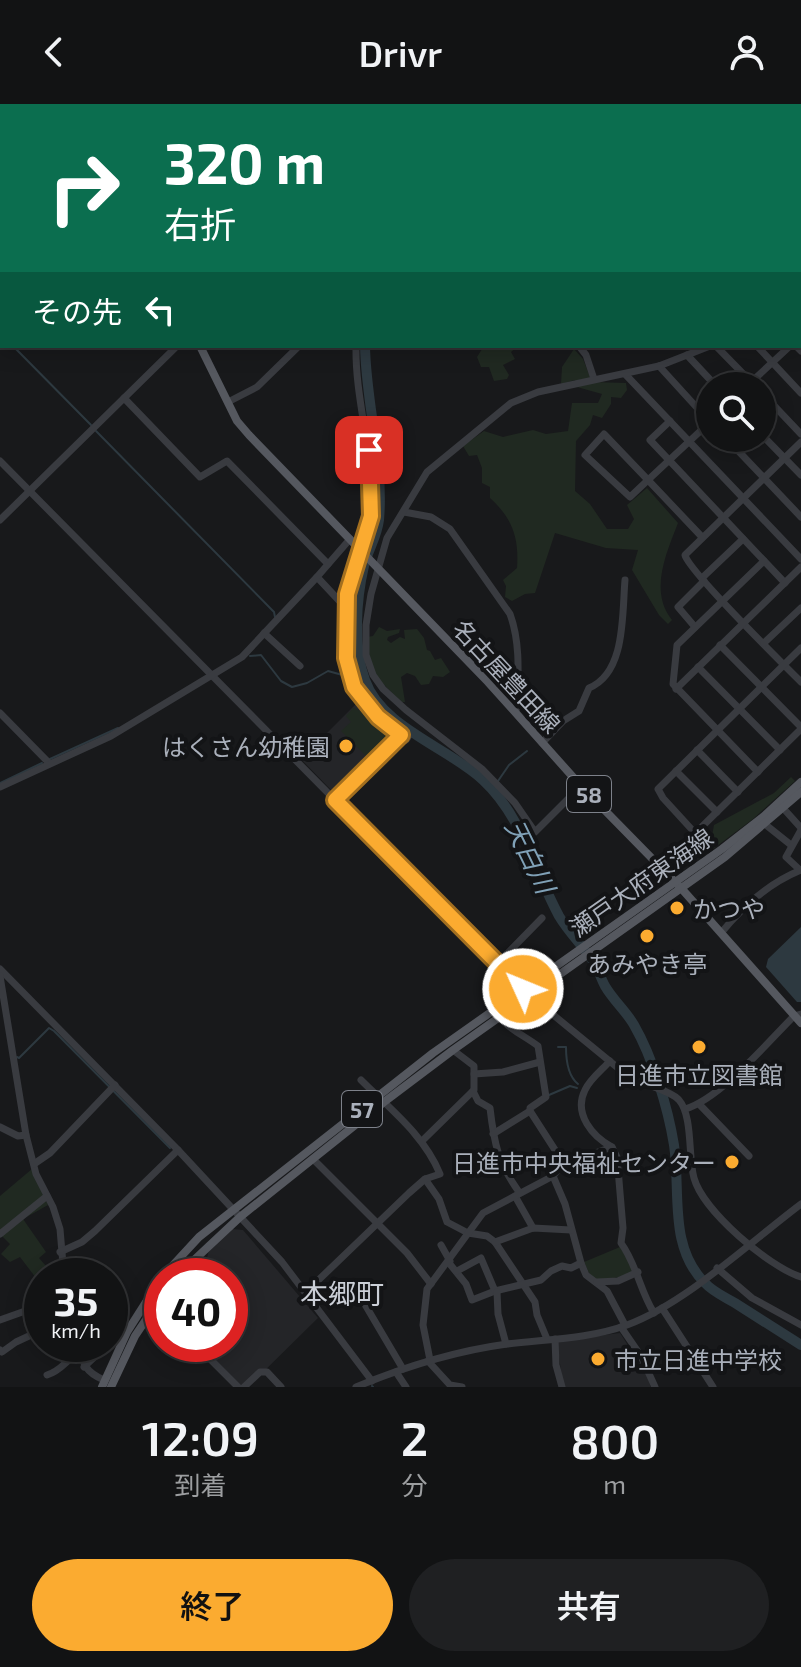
<!DOCTYPE html>
<html lang="ja">
<head>
<meta charset="utf-8">
<style>
  :root { --surface:#121314; --page:#1f2022; --text:#f1f3f6; --muted:#9c9ea0; --line:#313234; --accent:#fbab30 }
  body { margin:0; font-family:"Exo 2","Noto Sans JP",sans-serif; background:var(--page); color:var(--text); height:100vh; display:flex; flex-direction:column; font-size:30px; white-space:nowrap }
  * { box-sizing:border-box; margin:0 }
  p { font-size:26px; color:var(--muted) }
  .icon { flex:none; width:44px; height:44px; fill:none; stroke:currentColor; stroke-width:2; stroke-linecap:round; stroke-linejoin:round }
  .map { position:relative; height:1283px; overflow:hidden }
  .details { display:flex; flex-direction:column; background:var(--surface); flex:1 }
  .details>* { flex:none }
  .banner { position:absolute; left:0px; top:0px; width:802px; height:244px; box-shadow:0 4px 20px #0003,0 0 0 2px var(--line); background:#0b6e4f; color:#fff; overflow:hidden }
  .controls { position:absolute; left:696px; top:268px; display:grid; gap:16px }
  .controls a { display:grid; place-items:center; width:80px; height:80px; border-radius:50%; background:var(--surface); box-shadow:0 4px 20px #0003,0 0 0 2px var(--line); font-size:40px }
  .speed { position:absolute; left:24px; top:1154px; display:flex; gap:16px; font-size:40px; font-weight:700; text-align:center }
  .speed>* { display:grid; place-content:center; width:104px; height:104px; border-radius:50%; background:var(--surface); box-shadow:0 4px 20px #0003,0 0 0 2px var(--line); line-height:1 }
  .speed small { font-size:20px; font-weight:400 }
  .speed .limit { border:12px solid #d22; background:#fff; color:#111 }
  .pin { position:absolute; display:grid; place-items:center; width:68px; height:68px; color:#fff; margin:-34px; border-radius:16px; box-shadow:0 4px 12px #0006 }
  .me { position:absolute; width:88px; margin:-44px; rotate:314deg; stroke-linejoin:round; filter:drop-shadow(0 0 6px #0008) }
  .turn { display:flex; align-items:center; gap:28px; height:168px; padding:0 32px; font-size:36px }
  .turn .icon { width:104px; height:104px; stroke-width:2.5 }
  .turn b { display:block; font-size:56px; line-height:68px }
  .then { display:flex; align-items:center; height:76px; padding:0 32px; background:#0003; gap:16px; font-size:30px }
  .eta { display:flex; justify-content:space-evenly; align-items:center; height:136px; text-align:center }
  .eta b { font-size:48px; font-weight:600; line-height:56px }
  .primary-button { display:flex; gap:16px; margin-top:auto; padding:16px 32px }
  .primary-button a { flex:1; height:92px; border-radius:48px; background:var(--accent); color:#111; font-size:32px; font-weight:600; line-height:92px; text-align:center }
  .primary-button a+a { background:var(--page); color:var(--text) }
  header { display:flex; justify-content:space-between; align-items:center; height:104px; padding:0 32px; background:var(--surface); font-size:36px; font-weight:600 }
  .map>svg:first-child { display:block }
</style>
</head>
<body>
<header><svg class="icon" aria-label="back" viewBox="0 0 24 24"><path d="M15 5l-7 7 7 7"/></svg>Drivr<svg class="icon" aria-label="person" viewBox="0 0 24 24"><circle cx="12" cy="8" r="4"/><path d="M4 21q1-7 8-7t8 7"/></svg></header>
<div class="map">
<svg width="801" height="1283" viewBox="0 0 801 1283">
  <rect width="100%" height="100%" fill="#18191b"/>
  <g fill="#242528">
    <path d="M356 600 374 621 390 632 354 668 356 671 336 691 301 655Z"/>
    <path d="M232 1125 243 1126 318 1214 248 1283H234L192 1240H230V1172H189L207 1154 209 1146Z"/>
    <path d="M620 1229 648 1273 651 1283H563L557 1237Z"/>
  </g>
  <g fill="#202921">
    <path d="M484 242H518L511 248 515 255 503 261 509 271 507 275 494 277 489 263H481L477 253Z"/>
    <path d="M574 245 583 255 592 278 626 279 627 286 621 294 611 293V300L602 314 593 311 590 321 576 337 575 387 590 400 607 425H628L634 415 627 401 647 384 678 419C666 450 649 487 672 516L668 520 659 511 632 466 638 446 606 444 555 429 535 489 525 490 512 497 505 493 506 482 503 476 517 464C519 434 513 415 490 394V383L482 379V364L477 351 469 352 463 342 484 327 503 333 533 326 546 330 568 327 572 299H598L602 290 577 283 575 276 561 280 562 263Z"/>
    <path d="M379 523 387 527 400 525 399 529 388 533 387 536 391 539 400 533 405 535 404 526 417 525 424 534 427 546 430 547 435 556 441 554 450 568 443 573 433 572 429 580 421 581 415 572 407 569 401 573 405 598H402C378 576 368 567 367 533L373 532Z"/>
    <path d="M353 604C364 606 379 625 390 632L369 653 364 650 341 627 351 618 346 612Z"/>
    <path d="M791 673 795 677 753 715 709 748 714 721 774 689Z"/>
    <path d="M32 1065 48 1101 23 1115 46 1148 39 1154 53 1170 36 1174 20 1153 10 1158 1 1150 10 1140 0 1130V1092Z"/>
    <path d="M620 1143 634 1166C623 1174 610 1175 596 1176L589 1169 584 1158Z"/>
  </g>
  <path fill="#2d3940" d="M801 823V898H797L766 863 768 855Z"/>
  <g fill="none" stroke-linecap="round" stroke-linejoin="round">
    <g stroke="#2d3940" stroke-width="2">
      <path d="M0 229 2 231"/>
      <path d="M13 242 91 321"/>
      <path d="M96 327 274 508 275 513"/>
      <path d="M250 552 261 551 281 577 292 583 307 579 328 567 346 572"/>
      <path d="M356 575 365 577"/>
      <path d="M50 655 118 624"/>
      <path d="M498 677 509 661 527 647"/>
      <path d="M0 679 42 659"/>
      <path d="M558 943H566C566 956 568 972 578 980"/>
      <path d="M17 953 19 954 49 924 54 927 170 1044"/>
      <path d="M549 991 570 982 577 984"/>
      <path d="M372 1282 373 1283"/>
    </g>
    <g stroke="#2d3940" stroke-width="10">
      <path d="M240 0 243 2"/>
      <path d="M365 242C366 300 384 358 379 416 377 433 368 446 364 462 356 496 353 543 365 576 381 623 449 644 483 676 522 712 534 766 559 812 569 829 584 843 595 860 599 867 601 875 605 882 613 896 626 907 634 921 653 954 668 1004 674 1041 681 1087 668 1143 705 1179 713 1188 725 1193 735 1199 757 1213 779 1227 801 1241"/>
    </g>
    <g stroke="#393b40" stroke-width="7">
      <path d="M75 0 77 2"/>
      <path d="M289 0 292 2"/>
      <path d="M403 0 405 2"/>
      <path d="M464 0V2"/>
      <path d="M493 0 494 2"/>
      <path d="M522 0 523 2"/>
      <path d="M551 0 552 2"/>
      <path d="M579 0 580 2"/>
      <path d="M795 0 796 2"/>
      <path d="M346 2 348 0"/>
      <path d="M440 2 443 0"/>
      <path d="M605 2 606 0"/>
      <path d="M684 2 685 0"/>
      <path d="M719 2 720 0"/>
      <path d="M777 2 782 0"/>
      <path d="M800 71H801"/>
      <path d="M0 131 2 129"/>
      <path d="M800 206H801"/>
      <path d="M800 229 801 230"/>
      <path d="M356 242C355 295 373 346 371 400 371 424 361 447 353 470 347 486 347 502 346 518 342 582 360 597 406 636L408 633"/>
      <path d="M579 242 586 251 594 275"/>
      <path d="M716 242 755 282"/>
      <path d="M757 242 801 289"/>
      <path d="M796 242 801 247"/>
      <path d="M687 251 716 282"/>
      <path d="M659 262 710 318"/>
      <path d="M625 270 801 455"/>
      <path d="M747 282 790 242"/>
      <path d="M762 289 801 330"/>
      <path d="M124 294 200 373 227 357 328 460"/>
      <path d="M228 298 257 283 299 242"/>
      <path d="M670 317 650 336 785 479"/>
      <path d="M604 330 648 376 630 393 585 351Z"/>
      <path d="M762 331 801 371"/>
      <path d="M726 334 801 413"/>
      <path d="M801 338 685 451C688 466 783 560 801 578"/>
      <path d="M0 357 497 860 529 891 629 973C642 980 672 987 679 996 693 1012 688 1053 694 1074 703 1107 769 1163 801 1173"/>
      <path d="M404 408 431 413 450 425 510 510C521 540 518 573 517 604L515 608"/>
      <path d="M0 416 177 242"/>
      <path d="M702 433 648 376 710 318"/>
      <path d="M317 473 346 504"/>
      <path d="M702 474 743 435"/>
      <path d="M695 523 678 503 704 477"/>
      <path d="M264 529 300 562"/>
      <path d="M764 539 801 504"/>
      <path d="M720 541 801 623"/>
      <path d="M698 563 780 646"/>
      <path d="M676 585 801 463"/>
      <path d="M0 609 49 659"/>
      <path d="M542 639 563 617 579 607 589 584C626 569 622 510 625 476"/>
      <path d="M697 646 738 688"/>
      <path d="M676 667 717 708"/>
      <path d="M758 668 673 580 677 541 764 457"/>
      <path d="M581 682 535 728 515 699 482 665 406 606 383 585 373 571 366 551V521L371 490 387 434 427 368 511 299 538 288 659 262 710 242"/>
      <path d="M0 683 111 632 242 553 317 473 350 435"/>
      <path d="M335 696 401 631"/>
      <path d="M783 704 801 724"/>
      <path d="M766 721 791 741"/>
      <path d="M695 729 663 694 658 685 801 544"/>
      <path d="M661 763 801 625"/>
      <path d="M800 766 786 753 801 726"/>
      <path d="M721 829C743 802 769 779 801 766"/>
      <path d="M497 860 542 814"/>
      <path d="M0 865 178 1046 282 1158 372 1277"/>
      <path d="M0 872 26 1031 36 1070 53 1103 60 1125 64 1172"/>
      <path d="M499 913C510 926 525 932 538 942L546 993 530 1004V1007L557 1049 560 1061"/>
      <path d="M453 946 474 962V970L503 968 540 958"/>
      <path d="M610 957C602 966 590 975 585 986 573 1010 593 1033 612 1043L617 1053 623 1124 621 1139C637 1161 640 1187 654 1209"/>
      <path d="M473 987 478 997 490 1004C494 1039 498 1059 519 1088"/>
      <path d="M700 1001 749 1052"/>
      <path d="M685 1005C721 994 766 940 794 912L801 910"/>
      <path d="M0 1023 18 1032 26 1031"/>
      <path d="M493 1030 530 1007"/>
      <path d="M422 1037 474 986V970"/>
      <path d="M612 1043 567 1059 565 1057 553 1072 565 1100 581 1159 586 1171 607 1187 625 1221"/>
      <path d="M313 1055 407 1149 431 1180"/>
      <path d="M34 1060 50 1049 115 981"/>
      <path d="M425 1075 439 1095 447 1118 468 1129 487 1132 495 1138 535 1198 537 1211 547 1235"/>
      <path d="M515 1092 533 1124"/>
      <path d="M0 1130 47 1092"/>
      <path d="M495 1138 533 1124 571 1126"/>
      <path d="M441 1141 450 1157"/>
      <path d="M60 1148 82 1138 95 1127 178 1046"/>
      <path d="M449 1159 466 1180 472 1196 495 1187 541 1176 551 1167 562 1162 571 1164 581 1159"/>
      <path d="M717 1164 752 1194 801 1221"/>
      <path d="M457 1167 481 1154 495 1187"/>
      <path d="M597 1178 618 1177 638 1168"/>
      <path d="M350 1187 360 1192 403 1265"/>
      <path d="M306 1188 409 1089 425 1075 440 1070C424 1031 390 1005 361 976"/>
      <path d="M497 1188 498 1210 506 1240"/>
      <path d="M662 1204 713 1283"/>
      <path d="M0 1216 42 1201"/>
      <path d="M621 1223 641 1252 655 1283"/>
      <path d="M555 1235 556 1261 562 1283"/>
      <path d="M110 1239 127 1228"/>
      <path d="M78 1240C83 1260 85 1268 104 1276"/>
      <path d="M195 1240 238 1283"/>
      <path d="M0 1246 2 1248 16 1238 42 1226"/>
      <path d="M430 1256 423 1221 427 1185 483 1109 553 1072"/>
      <path d="M428 1257 450 1281 462 1283"/>
      <path d="M84 1263 108 1240"/>
      <path d="M396 1268 406 1283"/>
      <path d="M47 1271C65 1265 66 1253 81 1250"/>
      <path d="M244 1283 260 1268H267L281 1283"/>
      <path d="M356 1283C404 1263 455 1247 507 1240 547 1235 589 1235 627 1221 686 1199 749 1139 801 1100"/>
    </g>
    <g stroke="#55585f" stroke-width="8">
      <path d="M0 35 2 37"/>
      <path d="M200 242 237 317 249 331 488 578 581 682 681 784 801 919"/>
      <path d="M163 1172 199 1133 433 949 722 745 763 713 801 678"/>
      <path d="M177 1172 240 1113 384 998 453 946 725 753 801 688"/>
      <path d="M102 1283 127 1228 162 1173"/>
      <path d="M111 1283 135 1232 162 1192"/>
    </g>
  </g>
  <g fill="none" stroke-linecap="round" stroke-linejoin="round">
    <defs>
      <path id="route" d="M369 346 371 412 347 490 346 554 354 583 378 613 401 631 335 696 523 885"/>
    </defs>
    <use href="#route" stroke="#a36f1f" stroke-width="20"/>
    <use href="#route" stroke="#fbab30" stroke-width="14"/>
  </g>
  <g fill="#fbab30" stroke="#131416" stroke-width="3">
    <circle cx="346" cy="642" r="8"/>
    <circle cx="677" cy="804" r="8"/>
    <circle cx="647" cy="832" r="8"/>
    <circle cx="699" cy="943" r="8"/>
    <circle cx="732" cy="1058" r="8"/>
    <circle cx="598" cy="1255" r="8"/>
  </g>
  <g text-anchor="middle" dominant-baseline="central" stroke-width="8" stroke-linejoin="round" paint-order="stroke">
    <g fill="#131416" stroke="#7d818a" stroke-width="2">
      <rect x="567" y="672" width="44" height="36" rx="6"/>
      <rect x="342" y="987" width="40" height="36" rx="6"/>
    </g>
    <g font-size="22" font-weight="bold" fill="#aab0bb">
      <text x="589" y="690">58</text>
      <text x="362" y="1005">57</text>
    </g>
    <g font-size="24" fill="#aab0bb" stroke="#131416">
      <text transform="translate(507 572) rotate(47)">名古屋豊田線</text>
      <text transform="translate(641 778) rotate(-35)">瀬戸大府東海線</text>
    </g>
    <g font-size="24" fill="#aab0bb" stroke="#131416" text-anchor="end">
      <text x="330" y="642">はくさん幼稚園</text>
      <text x="693" y="804" text-anchor="start">かつや</text>
      <text x="647" y="859" text-anchor="middle">あみやき亭</text>
      <text x="699" y="970" text-anchor="middle">日進市立図書館</text>
      <text x="716" y="1058">日進市中央福祉センター</text>
      <text x="614" y="1255" text-anchor="start">市立日進中学校</text>
    </g>
    <g font-size="26" font-style="italic" fill="#80a1b7" stroke="#131416">
      <text transform="translate(531 752) rotate(64)">天白川</text>
    </g>
    <g font-size="28" fill="#cbcfd7" stroke="#131416">
      <text x="342" y="1189">本郷町</text>
    </g>
  </g>
</svg>
<div class="controls">
<a><svg class="icon" aria-label="search" viewBox="0 0 24 24"><circle cx="10" cy="10" r="6"/><path d="M15 15l6 6"/></svg></a>
</div>
<div class="speed"><div>35<small>km/h</small></div><div class="limit">40</div></div>
<div class="pin" style="left:369px;top:346px;background:#d93025"><svg class="icon" aria-label="arrive" viewBox="0 0 24 24"><path d="M6 21V4h12l-3 4 3 4H6"/></svg></div>
<svg class="me" style="left:523px;top:885px" viewBox="-20 -20 40 40"><circle r="17" fill="#fbab30" stroke="#fff" stroke-width="3"/><path d="M0-11L8 9 0 5-8 9z" fill="#fff"/></svg>
<div class="banner">
<div class="turn"><svg class="icon" aria-label="right" viewBox="0 0 24 24"><path d="M7 20v-9h11M14 6l5 5-5 5"/></svg><div><b>320 m</b>右折</div></div>
<div class="then">その先<svg class="icon" aria-label="left" viewBox="0 0 24 24"><path d="M17 20v-9H6M10 6l-5 5 5 5"/></svg></div>
</div>
</div>
<section class="details">
<div class="eta">
<div><b>12:09</b><p>到着</p></div>
<div><b>2</b><p>分</p></div>
<div><b>800</b><p>m</p></div>
</div>
<div class="primary-button"><a>終了</a><a>共有</a></div>
</section>
</body>
</html>
